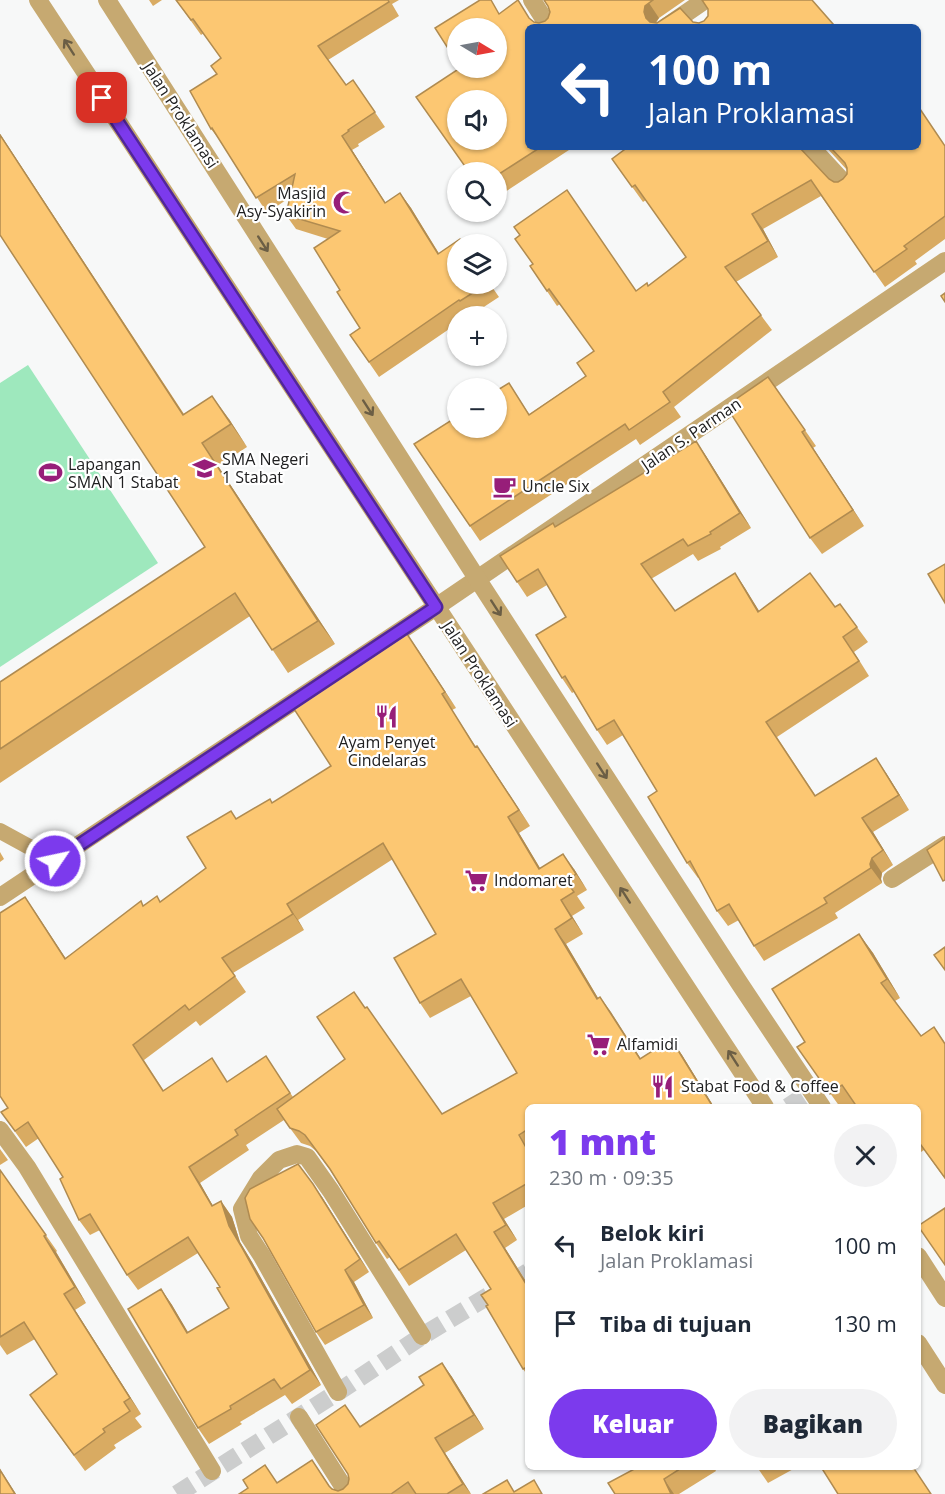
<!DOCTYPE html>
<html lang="id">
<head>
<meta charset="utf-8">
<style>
  :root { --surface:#fff; --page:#f2f2f3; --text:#1f2937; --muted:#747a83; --accent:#7c3aed }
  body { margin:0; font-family:"Open Sans",sans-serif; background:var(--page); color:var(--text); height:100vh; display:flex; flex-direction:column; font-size:22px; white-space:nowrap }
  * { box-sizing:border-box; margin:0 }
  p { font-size:20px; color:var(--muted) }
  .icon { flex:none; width:33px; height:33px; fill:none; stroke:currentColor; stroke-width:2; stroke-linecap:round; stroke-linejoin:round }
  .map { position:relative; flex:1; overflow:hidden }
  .details { position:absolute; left:525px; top:1104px; width:396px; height:366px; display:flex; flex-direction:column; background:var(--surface); border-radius:9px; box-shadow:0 2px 4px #0004 }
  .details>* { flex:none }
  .hud { position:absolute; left:525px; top:24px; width:396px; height:126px; border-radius:9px; box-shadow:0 2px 4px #0004; background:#1a4fa0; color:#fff; overflow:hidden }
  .needle { width:39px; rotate:100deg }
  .fabs { position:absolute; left:447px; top:18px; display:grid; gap:12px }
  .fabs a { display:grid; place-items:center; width:60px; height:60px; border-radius:50%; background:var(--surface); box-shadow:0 2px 4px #0004; font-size:30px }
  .pin { position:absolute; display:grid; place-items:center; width:51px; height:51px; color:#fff; margin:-26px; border-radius:12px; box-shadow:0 3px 9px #0006 }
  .me { position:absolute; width:66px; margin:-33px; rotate:56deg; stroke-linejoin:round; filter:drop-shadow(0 0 4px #0008) }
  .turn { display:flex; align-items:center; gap:21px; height:126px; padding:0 24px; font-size:27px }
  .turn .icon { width:78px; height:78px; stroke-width:2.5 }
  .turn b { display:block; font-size:42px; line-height:51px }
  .round { display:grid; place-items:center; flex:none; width:63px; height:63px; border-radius:32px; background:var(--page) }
  .head { display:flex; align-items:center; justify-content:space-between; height:102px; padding:0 24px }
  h1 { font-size:36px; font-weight:800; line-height:45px; color:var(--accent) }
  .cta { display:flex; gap:12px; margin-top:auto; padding:12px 24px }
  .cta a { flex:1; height:69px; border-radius:36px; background:var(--accent); color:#fff; font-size:24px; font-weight:800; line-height:69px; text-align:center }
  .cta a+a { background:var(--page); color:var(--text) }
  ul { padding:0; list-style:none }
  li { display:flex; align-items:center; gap:18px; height:78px; padding:0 24px }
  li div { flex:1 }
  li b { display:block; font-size:22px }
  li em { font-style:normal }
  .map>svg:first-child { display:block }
</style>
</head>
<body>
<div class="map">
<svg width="945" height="1494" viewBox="0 0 945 1494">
  <rect width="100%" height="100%" fill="#f7f8f8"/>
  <path fill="#9ee8bd" d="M28 365 158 563 0 667V383Z"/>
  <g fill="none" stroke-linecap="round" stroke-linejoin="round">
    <g stroke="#cccdcd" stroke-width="18" stroke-dasharray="18 9" stroke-linecap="butt">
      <path d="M788 1107 812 1091"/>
      <path d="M177 1494 338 1392 422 1336 528 1272"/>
    </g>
    <path stroke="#c6a971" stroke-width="16" d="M0 831 55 861"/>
    <g stroke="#c6a971" stroke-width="18">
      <path d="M532 0 549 27"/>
      <path d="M666 27 705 0"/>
      <path d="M811 147 847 186"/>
      <path d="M436 607 945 261"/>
      <path d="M892 879 945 845"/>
      <path d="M0 1130 27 1167 212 1471"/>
      <path d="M338 1392 262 1256 249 1236 242 1209 261 1178 279 1160 297 1154 307 1157 331 1191 422 1336"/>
      <path d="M299 1417 348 1494"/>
    </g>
    <g stroke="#c6a971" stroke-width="18">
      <path d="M38 0 765 1107"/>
      <path d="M107 0 478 580 740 984 822 1107"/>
      <path d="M0 897 436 607"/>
      <path d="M918 1256 945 1298"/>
      <path d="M918 1343 945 1385"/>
    </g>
  </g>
  <g fill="#d9ab62" fill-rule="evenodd">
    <path d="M149 0H162L153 6Z"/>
    <path d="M176 0H399L392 4 399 16 328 60 346 85 353 80 385 127 358 144 359 146 352 150 385 203 400 193 411 208 458 284H490L499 297 470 316 469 315 467 316H458V323L379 377 350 335 360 328 340 290 328 239 296 229 286 215 289 198 267 213 222 143 211 129 217 74 221 58 204 33 201 35Z"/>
    <path d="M544 0H685L659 18 656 23 693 22 699 23 833 24 836 27H528V147H567L569 150 496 198V172L460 68 500 13 531 20 534 22 539 23 545 21 548 18 550 12 548 6Z"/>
    <path d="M0 134 184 414 229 419 247 447 218 466 335 644 288 673 250 616 0 783V682L205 547Z"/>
    <path d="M945 146V239L915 261 917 264 885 287 821 196 763 229 778 257 736 282 772 330 674 407 681 417 640 445 636 439 480 541 414 444 509 383 529 414 586 376 594 351 560 304 557 306 530 266 636 291 648 286 686 257 646 200 643 202 612 159 800 148 829 179 834 182H838L843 179 847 174V170L826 147H918Z"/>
    <path d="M768 377 816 446 813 448 864 526 822 554 810 538Z"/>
    <path d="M696 441 706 456 751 528 720 547 721 549 698 561 693 554 651 579 675 611 735 573 759 611 835 607 840 604 868 642 854 652 869 676 777 737 816 796 886 773 909 810 873 832 893 865 882 873 881 879 882 883 835 913 838 918 764 961 754 946 739 920 728 926 717 911 699 877 698 878 687 863 657 791 623 735 607 745 597 730 574 692 572 693 562 678 566 617 547 585 527 597 517 582 555 527Z"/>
    <path d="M418 650 456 708 452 710 476 747 488 762 530 826 519 833 540 868 574 869 587 890 577 896 585 908 572 916 583 934 566 944 598 998 600 997 641 1059 671 1039 682 1055 714 1107H528V1205L504 1219 517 1240 505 1248 527 1283H528V1376L523 1369 488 1305 491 1289 466 1250 409 1286 390 1257 387 1259 376 1243 330 1170 316 1151 310 1146 301 1143 284 1120 246 1145 249 1150 200 1183 213 1206 221 1201 232 1217 240 1242 252 1262 321 1385 292 1404 285 1395 240 1422 242 1424 209 1444 198 1428 161 1289 172 1305 188 1333 229 1308 220 1287 198 1253 138 1290 127 1275 100 1230 90 1235 79 1220 63 1177 39 1138 26 1147 1 1112 8 1108 25 897 65 958 144 906 160 902 206 868 237 819 273 803 331 766ZM393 859 436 934 420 1003 430 1018 471 996 517 1073 442 1114 365 1008 345 1059 293 1097 276 1072 228 1081 164 1091 144 1060 196 1021 200 1026 246 992 233 973 304 930 298 920Z"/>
    <path d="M0 852 4 859 0 862Z"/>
    <path d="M859 934 873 953 900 998 895 1001 921 1036 934 1027 945 1043V1179L924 1150 918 1154V1107H857L855 1104 850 1107H840L797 1047 805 1042 772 989Z"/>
    <path d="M0 1149 8 1160 0 1165Z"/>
    <path d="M0 1170 57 1251 56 1252 86 1303 75 1310 141 1414 135 1418 142 1427 114 1445 116 1448 85 1471 41 1411 57 1374 35 1339 7 1355 0 1345Z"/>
    <path d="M322 1197 369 1272 354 1282 373 1318 325 1345 316 1332 263 1238Z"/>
    <path d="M442 1363 452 1377 484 1429 445 1453 471 1494H239L277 1483 312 1460 331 1488 338 1491 343 1489 348 1484 360 1426 424 1385Z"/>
    <path d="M638 1467H714L716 1471 679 1494H615Z"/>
    <path d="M757 1467H797L768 1483Z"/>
  </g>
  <g fill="#b08b50">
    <path d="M649 3 659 18 656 22 655 27 646 18 644 12 645 6Z"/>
    <path d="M0 134 199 438 183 415 0 135Z"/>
    <path d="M342 136 352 150 395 218 385 203Z"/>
    <path d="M400 193 411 208 448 269 438 254Z"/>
    <path d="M752 214 763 229 778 257 768 241Z"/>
    <path d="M212 396 229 419 247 447 231 424Z"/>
    <path d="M802 432 813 448 864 526 853 510Z"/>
    <path d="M696 441 706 456 751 528 740 513Z"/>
    <path d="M202 443 218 466 335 644 318 621Z"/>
    <path d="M735 573 745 588 769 627 758 612Z"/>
    <path d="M407 634 418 650 456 708 445 692Z"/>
    <path d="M477 746 488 762 530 826 519 810Z"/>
    <path d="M876 758 886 773 909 810 899 795Z"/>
    <path d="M508 817 519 833 550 885 539 869Z"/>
    <path d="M862 818 873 832 893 865 883 850Z"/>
    <path d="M563 854 574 869 587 890 576 874Z"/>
    <path d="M872 858 882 873 881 879 882 883 871 868 870 864Z"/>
    <path d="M25 897 36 913 76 974 65 959Z"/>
    <path d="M561 900 572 916 583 934 572 918Z"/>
    <path d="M287 904 298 920 304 930 293 914Z"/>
    <path d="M555 929 566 944 608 1015 597 999Z"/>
    <path d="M859 934 873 953 900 998 887 979Z"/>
    <path d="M600 997 611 1012 651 1075 640 1059Z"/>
    <path d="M671 1039 682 1055 714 1107H713Z"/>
    <path d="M189 1167 200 1183 222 1222 212 1206Z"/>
    <path d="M313 1184 322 1197 369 1272 360 1259Z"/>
    <path d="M221 1201 232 1217 240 1242 252 1262 321 1385 310 1370 229 1226Z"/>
    <path d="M493 1203 504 1219 517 1240 506 1225Z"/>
    <path d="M494 1232 505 1248 528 1285V1286Z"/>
    <path d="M44 1236 56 1252 86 1303 75 1287Z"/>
    <path d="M345 1270 354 1282 373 1318 364 1305Z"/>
    <path d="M161 1289 172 1305 198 1349 187 1333Z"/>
    <path d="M64 1294 75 1310 141 1414 130 1398Z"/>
    <path d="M442 1363 452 1377 484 1429 474 1415Z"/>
    <path d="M435 1438 445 1453 471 1494 463 1484Z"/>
    <path d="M0 1469 16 1494H15L0 1470Z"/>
    <path d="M664 1479 674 1494H671Z"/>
  </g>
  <g fill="#fcc772" stroke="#b08b50" stroke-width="1.5" fill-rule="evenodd">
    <path d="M176 0H388L389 2 318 46 346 85 353 80 375 112 348 130 349 131 342 136 385 203 400 193 438 254 460 239 463 244H458V284H487L460 301 459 300 369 362 350 335 360 328 337 292 340 290 314 248 340 231 286 215 295 174 256 198 212 128 211 129 190 91 217 74 211 66 221 58 193 19 191 20Z"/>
    <path d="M480 0H491L499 14 518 0 529 18 534 22 539 23 545 21 548 18 550 12 548 6 544 0H653L645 6 644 12 646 18 650 22 657 23 680 8 693 22 699 23 704 21 708 16V9L702 0H812L833 24 829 27H528V147H541L496 176V172H469L416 97 460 68H496V28H458V64L435 28ZM458 100H496V140H458Z"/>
    <path d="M918 106 945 146V216L904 246 907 249 874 272 811 180 752 214 768 241 725 267 761 315 663 392 670 402 629 430 625 424 470 526 414 444 458 416V428H496V391L509 383 529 415 586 376 577 363 594 351 549 289 547 291 530 266 533 264 515 239 520 235 514 227 567 190 636 291 647 283 648 286 686 257 635 185 632 187 612 159 628 147H799L829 179 834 182H838L843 179 847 174V168L845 163 830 147H918Z"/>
    <path d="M0 135 183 415 212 396 231 424 202 443 318 621 272 650 235 593 0 749V682L205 547 0 235Z"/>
    <path d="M945 293V302L941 296Z"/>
    <path d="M768 377 805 430 802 432 853 510 810 538 726 406Z"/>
    <path d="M696 441 740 513 710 532 711 534 688 546 683 539 641 564 675 611 735 573 758 612 810 573 835 607 840 604 857 627 843 637 859 661 766 722 815 796 876 758 899 795 862 818 883 850 872 858 870 864 871 868 824 898 827 903 754 946 729 904 717 911 690 861 687 863 648 797 657 791 614 720 597 730 565 676 562 678 536 635 566 617 538 569 517 582 500 556 553 523 555 527Z"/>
    <path d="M945 564V603L928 574Z"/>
    <path d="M407 634 445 692 442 694 475 747 477 746 519 810 508 817 539 869 563 854 576 874 566 881 574 892 561 900 572 918 555 929 597 999 600 997 640 1059 671 1039 713 1107H528V1129L519 1135 528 1151V1183L493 1203 506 1225 494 1232 526 1284 528 1283V1370L527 1367 523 1369 486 1306 488 1305 481 1295 491 1289 456 1234 399 1270 379 1241 376 1243 330 1169 305 1135 299 1131 290 1128 277 1109 345 1059 317 1017 354 992 365 1008 367 1007 442 1114 517 1073 461 979 420 1003 394 958 436 934 383 843 287 904 293 914 222 958 235 976 189 1010 185 1005 133 1045 163 1091 212 1058 227 1082 266 1056 290 1093 235 1130 238 1135 189 1167 212 1206 221 1201 229 1226 241 1246 310 1370 281 1389 274 1379 230 1406 231 1409 198 1428 128 1309 161 1289 187 1333 229 1308 217 1288 220 1287 188 1237 127 1275 90 1214 79 1220 60 1179 63 1177 28 1122 15 1131 1 1112 8 1108 0 1096V913L25 897 65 959 141 901 143 906 157 896 160 902 206 868 187 837 231 811 236 819 270 799 272 803 331 766 294 709Z"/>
    <path d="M945 837V880L943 881 927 850 942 840Z"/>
    <path d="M859 934 887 979 881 983 921 1036 934 1027 945 1044V1178L918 1141V1107H857L842 1085 830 1094 797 1047 805 1042 772 989Z"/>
    <path d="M945 947V970L934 955Z"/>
    <path d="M298 1164 313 1184 360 1259 345 1270 364 1305 316 1332 263 1238 250 1219 245 1198 250 1189Z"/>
    <path d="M0 1170 46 1235 44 1236 75 1287 64 1294 130 1398 124 1402 130 1411 103 1429 105 1432 74 1455 30 1395 57 1374 24 1322 0 1337Z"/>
    <path d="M945 1208V1265L918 1226Z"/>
    <path d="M442 1363 474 1415 435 1438 463 1484 447 1494H416L408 1482 391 1494H239L248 1488 243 1480 265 1465 277 1483 312 1460 329 1486 332 1489 338 1491 343 1489 348 1484 349 1479 348 1474 316 1425 345 1405 360 1427 424 1385 419 1377Z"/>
    <path d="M638 1467H683L664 1479 671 1494H615L608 1483Z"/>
    <path d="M821 1467H913L931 1494H838Z"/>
    <path d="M0 1470 15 1494H0Z"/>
    <path d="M507 1480 514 1492 534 1480 542 1494H483Z"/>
  </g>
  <defs><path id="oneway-shaft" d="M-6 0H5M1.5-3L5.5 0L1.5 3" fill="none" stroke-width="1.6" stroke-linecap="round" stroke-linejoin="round" transform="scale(1.5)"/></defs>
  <g stroke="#6b5e45">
    <use href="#oneway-shaft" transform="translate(69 47) rotate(-123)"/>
    <use href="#oneway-shaft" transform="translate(263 244) rotate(57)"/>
    <use href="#oneway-shaft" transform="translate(368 408) rotate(57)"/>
    <use href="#oneway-shaft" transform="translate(496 608) rotate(57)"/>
    <use href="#oneway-shaft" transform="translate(602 771) rotate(57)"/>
    <use href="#oneway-shaft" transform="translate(625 895) rotate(-123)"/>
    <use href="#oneway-shaft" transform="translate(733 1058) rotate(-123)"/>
  </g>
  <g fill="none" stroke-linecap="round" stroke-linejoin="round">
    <defs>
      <path id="route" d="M55 861 436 607 102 98"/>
    </defs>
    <use href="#route" stroke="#51269a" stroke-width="15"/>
    <use href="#route" stroke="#7c3aed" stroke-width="10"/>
  </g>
  <defs>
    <symbol id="mosque-bare" viewBox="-9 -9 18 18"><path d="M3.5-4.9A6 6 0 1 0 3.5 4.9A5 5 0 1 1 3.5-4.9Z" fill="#971e79" stroke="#fff" stroke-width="2.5" paint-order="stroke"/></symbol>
    <symbol id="school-bare" viewBox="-9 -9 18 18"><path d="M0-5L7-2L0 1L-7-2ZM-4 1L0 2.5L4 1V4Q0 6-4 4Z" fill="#971e79" stroke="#fff" stroke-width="2.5" paint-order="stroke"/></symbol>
    <symbol id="stadium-bare" viewBox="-9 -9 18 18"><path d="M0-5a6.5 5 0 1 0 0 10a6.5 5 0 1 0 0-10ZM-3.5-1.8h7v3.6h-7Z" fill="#971e79" stroke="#fff" stroke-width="2.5" paint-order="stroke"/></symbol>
    <symbol id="cafe-bare" viewBox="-9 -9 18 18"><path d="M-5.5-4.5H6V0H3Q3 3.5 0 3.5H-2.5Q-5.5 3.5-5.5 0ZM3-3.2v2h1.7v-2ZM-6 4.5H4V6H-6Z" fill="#971e79" stroke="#fff" stroke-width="2.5" paint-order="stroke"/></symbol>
    <symbol id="restaurant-bare" viewBox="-9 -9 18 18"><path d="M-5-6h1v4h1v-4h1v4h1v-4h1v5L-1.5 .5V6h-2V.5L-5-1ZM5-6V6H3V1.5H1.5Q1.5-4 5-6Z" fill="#971e79" stroke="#fff" stroke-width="2.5" paint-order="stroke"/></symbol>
    <symbol id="supermarket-bare" viewBox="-9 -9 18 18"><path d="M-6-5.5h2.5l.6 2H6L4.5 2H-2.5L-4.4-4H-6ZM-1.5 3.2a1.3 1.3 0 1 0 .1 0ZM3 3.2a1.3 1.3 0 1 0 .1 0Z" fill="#971e79" stroke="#fff" stroke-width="2.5" paint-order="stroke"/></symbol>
  </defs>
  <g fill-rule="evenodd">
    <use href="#mosque-bare" x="328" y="186" width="33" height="33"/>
    <use href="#school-bare" x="188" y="452" width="33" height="33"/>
    <use href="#stadium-bare" x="34" y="456" width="33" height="33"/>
    <use href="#cafe-bare" x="488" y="470" width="33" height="33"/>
    <use href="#restaurant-bare" x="370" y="700" width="33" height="33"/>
    <use href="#supermarket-bare" x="460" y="864" width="33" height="33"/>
    <use href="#supermarket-bare" x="582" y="1028" width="33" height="33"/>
    <use href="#restaurant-bare" x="646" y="1070" width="33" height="33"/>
  </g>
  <g text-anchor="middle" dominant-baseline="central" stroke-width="4.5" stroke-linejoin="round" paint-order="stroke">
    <g font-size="16" fill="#202021" stroke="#fff">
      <text transform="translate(181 115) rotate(57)">Jalan Proklamasi</text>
      <text transform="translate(691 434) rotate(-34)">Jalan S. Parman</text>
      <text transform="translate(480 674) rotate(57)">Jalan Proklamasi</text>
    </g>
    <g font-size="16" fill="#202021" stroke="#fff" text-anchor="start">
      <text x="326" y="193" text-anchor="end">Masjid<tspan x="326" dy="18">Asy-Syakirin</tspan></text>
      <text x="222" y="459">SMA Negeri<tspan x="222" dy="18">1 Stabat</tspan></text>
      <text x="68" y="464">Lapangan<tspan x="68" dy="18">SMAN 1 Stabat</tspan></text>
      <text x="522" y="486">Uncle Six</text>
      <text x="387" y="742" text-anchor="middle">Ayam Penyet<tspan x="387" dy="18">Cindelaras</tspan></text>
      <text x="494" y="880">Indomaret</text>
      <text x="617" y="1044">Alfamidi</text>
      <text x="681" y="1086">Stabat Food &amp; Coffee</text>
    </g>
  </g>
</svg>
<div class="fabs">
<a><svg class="needle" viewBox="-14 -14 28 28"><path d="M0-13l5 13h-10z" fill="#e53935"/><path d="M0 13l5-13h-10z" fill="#747a83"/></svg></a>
<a><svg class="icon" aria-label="sound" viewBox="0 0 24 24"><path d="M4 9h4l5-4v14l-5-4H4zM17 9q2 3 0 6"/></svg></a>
<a><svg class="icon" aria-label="search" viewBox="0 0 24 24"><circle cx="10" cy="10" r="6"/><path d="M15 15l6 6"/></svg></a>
<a><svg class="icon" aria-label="layers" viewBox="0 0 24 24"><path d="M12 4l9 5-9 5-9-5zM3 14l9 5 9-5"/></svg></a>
<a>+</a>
<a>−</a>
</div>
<div class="pin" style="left:102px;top:98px;background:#d93025"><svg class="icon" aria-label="arrive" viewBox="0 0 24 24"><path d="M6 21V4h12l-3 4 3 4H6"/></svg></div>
<svg class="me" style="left:55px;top:861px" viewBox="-20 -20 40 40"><circle r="17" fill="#7c3aed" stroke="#fff" stroke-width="3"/><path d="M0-11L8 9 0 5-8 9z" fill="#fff"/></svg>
<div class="hud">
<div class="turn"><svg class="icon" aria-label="left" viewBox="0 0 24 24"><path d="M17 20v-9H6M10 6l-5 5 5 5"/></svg><div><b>100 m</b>Jalan Proklamasi</div></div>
</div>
<section class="details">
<div class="head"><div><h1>1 mnt</h1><p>230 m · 09:35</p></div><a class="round"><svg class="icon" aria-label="close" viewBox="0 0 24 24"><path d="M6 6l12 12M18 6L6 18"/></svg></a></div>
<ul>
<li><svg class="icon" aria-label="left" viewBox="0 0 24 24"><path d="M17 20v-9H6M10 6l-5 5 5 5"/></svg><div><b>Belok kiri</b><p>Jalan Proklamasi</p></div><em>100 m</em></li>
<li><svg class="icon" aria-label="arrive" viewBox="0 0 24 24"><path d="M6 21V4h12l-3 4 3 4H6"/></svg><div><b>Tiba di tujuan</b></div><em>130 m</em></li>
</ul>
<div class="cta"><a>Keluar</a><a>Bagikan</a></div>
</section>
</div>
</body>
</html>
